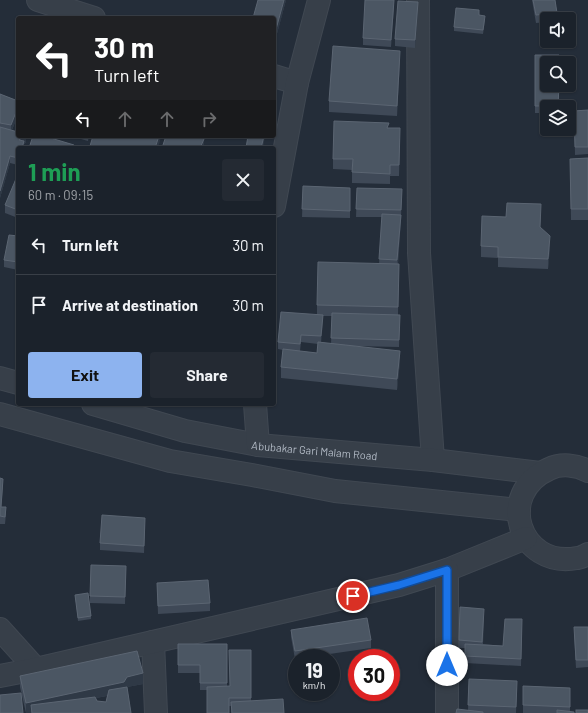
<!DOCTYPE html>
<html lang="en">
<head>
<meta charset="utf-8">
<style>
  :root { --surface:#1b222b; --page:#242a33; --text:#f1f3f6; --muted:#a0a4a9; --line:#393f47; --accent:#8db3ef }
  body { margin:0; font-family:Barlow,sans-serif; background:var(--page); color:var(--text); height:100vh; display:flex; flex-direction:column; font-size:15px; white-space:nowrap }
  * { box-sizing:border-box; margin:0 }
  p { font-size:13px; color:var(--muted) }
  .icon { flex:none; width:22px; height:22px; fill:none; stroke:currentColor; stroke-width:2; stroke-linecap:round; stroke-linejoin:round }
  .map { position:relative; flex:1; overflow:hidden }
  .panel { position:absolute; left:16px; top:146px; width:260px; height:260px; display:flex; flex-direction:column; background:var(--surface); border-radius:4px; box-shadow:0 1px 3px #0004,0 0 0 1px var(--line) }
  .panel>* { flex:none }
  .top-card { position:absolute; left:16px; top:16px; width:260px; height:122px; border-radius:4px; box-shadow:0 1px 3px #0004,0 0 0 1px var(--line); background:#202124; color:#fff; overflow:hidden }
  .buttons { position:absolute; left:540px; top:12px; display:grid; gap:8px }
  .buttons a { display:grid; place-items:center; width:36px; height:36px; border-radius:4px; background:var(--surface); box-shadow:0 1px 3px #0004,0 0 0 1px var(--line); font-size:20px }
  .speed { position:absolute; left:288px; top:649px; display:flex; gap:8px; font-size:20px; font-weight:700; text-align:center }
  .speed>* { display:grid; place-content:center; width:52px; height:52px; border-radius:50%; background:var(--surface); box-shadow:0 1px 3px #0004,0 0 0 1px var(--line); line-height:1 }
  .speed small { font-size:10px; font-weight:400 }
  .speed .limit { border:6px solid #d22; background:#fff; color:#111 }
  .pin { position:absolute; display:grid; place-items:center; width:34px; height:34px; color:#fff; margin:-17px; border:2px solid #fff; border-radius:50%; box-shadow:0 1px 4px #0007 }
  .me { position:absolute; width:44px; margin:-22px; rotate:0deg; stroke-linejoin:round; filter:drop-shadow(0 0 3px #0008) }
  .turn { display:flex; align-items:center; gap:14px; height:84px; padding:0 12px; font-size:18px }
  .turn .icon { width:52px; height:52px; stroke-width:2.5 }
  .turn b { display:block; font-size:28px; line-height:34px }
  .lanes { display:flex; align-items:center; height:38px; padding:0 12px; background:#0003; justify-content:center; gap:20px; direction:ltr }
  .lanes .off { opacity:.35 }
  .round { display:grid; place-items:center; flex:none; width:42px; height:42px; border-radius:4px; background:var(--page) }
  .head { display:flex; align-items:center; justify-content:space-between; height:68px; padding:0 12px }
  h1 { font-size:24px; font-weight:700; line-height:30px; color:#1e9e55 }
  .primary-button { display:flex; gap:8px; margin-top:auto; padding:8px 12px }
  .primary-button a { flex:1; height:46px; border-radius:4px; background:var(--accent); color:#111; font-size:16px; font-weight:700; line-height:46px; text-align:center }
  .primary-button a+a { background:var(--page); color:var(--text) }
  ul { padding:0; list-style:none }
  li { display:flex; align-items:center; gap:12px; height:60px; padding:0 12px; border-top:1px solid var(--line) }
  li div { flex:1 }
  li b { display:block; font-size:15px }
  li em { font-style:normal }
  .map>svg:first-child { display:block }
</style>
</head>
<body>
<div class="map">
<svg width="588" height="713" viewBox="0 0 588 713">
  <rect width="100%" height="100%" fill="#242d39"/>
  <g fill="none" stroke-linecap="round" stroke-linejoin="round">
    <defs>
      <g id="minor">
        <path d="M38 0 94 18"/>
        <path d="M418 0 419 253 433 460"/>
        <path d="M274 76 297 83"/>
        <path d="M274 206 297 83 319 0"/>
        <path d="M0 378 18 383"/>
        <path id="s1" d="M93 404 185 431 258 445 433 460 540 473"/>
        <path d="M255 404 258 445"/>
        <path d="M0 414 170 461 252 475 335 491 519 510"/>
        <path d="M588 471C577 465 561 463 549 469 495 493 519 569 577 558 580 558 584 556 588 554"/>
        <path d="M0 629 36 669"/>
        <path d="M153 642 156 713"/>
        <path d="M0 676 36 669 399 585 447 570 526 538"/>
        <path d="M447 713V570"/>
      </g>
    </defs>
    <use href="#minor" stroke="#404852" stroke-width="24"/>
    <use href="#minor" stroke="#373f49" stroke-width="22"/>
  </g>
  <g fill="#3f4957" fill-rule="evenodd">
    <path d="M286 0 275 41H274V18Z"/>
    <path d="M532 0H555L557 13V19H547V22L536 23Z"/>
    <path d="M394 7 391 47 363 45V38Z"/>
    <path d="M418 9 415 48 395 46V39Z"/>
    <path d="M479 15 485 20 483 34 454 31V27Z"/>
    <path d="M535 55 559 85V107H547V113H535Z"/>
    <path d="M400 61 397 116 329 112V101Z"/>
    <path d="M0 94 18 101V115L12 130 26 136V142L24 144V148H18V165L10 163 0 198Z"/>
    <path d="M588 110V154L575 155 574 111Z"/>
    <path d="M389 128 400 139 399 176H390V184L352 183V170L333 169V159Z"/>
    <path d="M74 136H89L88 141 74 137Z"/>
    <path d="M588 158V220H571L570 159Z"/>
    <path d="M18 174V218L5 213V205Z"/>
    <path d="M303 186 350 188V218L302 217Z"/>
    <path d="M357 188 402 189 401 218 398 264H399L398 315H400L399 347 352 346 400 361 397 390 281 378V367L283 350 278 349V342L317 315V305L379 264 382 217H356ZM323 316H332L331 344 321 342ZM301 342 318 344 317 353 300 351Z"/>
    <path d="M541 215 540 227 550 247 548 269 498 267V258L481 257V246L506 217Z"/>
    <path d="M18 236V270L4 267V260Z"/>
    <path d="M0 478 3 486 1 507 6 514 5 524H0Z"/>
    <path d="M145 525 144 553 100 550V543Z"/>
    <path d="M126 566 125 604 90 603V596Z"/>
    <path d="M157 583 210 603V611L158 614Z"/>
    <path d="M75 595 91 616V619L78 621Z"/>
    <path d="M484 616 483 644 503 646 522 627 521 666 465 663V648H459V640Z"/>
    <path d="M588 627V667L576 668 574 635Z"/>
    <path d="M291 630 371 640V648L295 659 291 637Z"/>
    <path d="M178 644H227V686H230L251 650V701L284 713H231V706H229L207 690H200V673H178Z"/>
    <path d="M20 676 143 684 127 687 131 713H26L20 687ZM107 696 106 702 97 701 96 698Z"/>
    <path d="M469 679 517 688 516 713H456L468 710Z"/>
    <path d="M523 686 570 688V711L574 713H523Z"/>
  </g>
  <g fill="#2f3946">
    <path d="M284 0H286L275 41V33Z"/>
    <path d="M394 0V7L391 47V40Z"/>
    <path d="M418 2V9L415 48V40Z"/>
    <path d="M400 51V61L397 116V106Z"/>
    <path d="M18 107V115L11 132V125Z"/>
    <path d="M24 136H26V142L24 144V148H22L19 140Z"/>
    <path d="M159 136H161V137L158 148H155Z"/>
    <path d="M264 136H265L263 148H261Z"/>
    <path d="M204 139V146L203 148H200Z"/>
    <path d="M10 156V163L0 198V191Z"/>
    <path d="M401 215V223L397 268V260Z"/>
    <path d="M550 236V247L548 269V259Z"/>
    <path d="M323 315V323L321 344V336Z"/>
    <path d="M400 351V361L397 390V379Z"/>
    <path d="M3 479V486L1 514V507Z"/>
    <path d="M143 673V684L127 687 124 692 32 712 31 705V713H26V703Z"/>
  </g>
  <g fill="#4b5663" stroke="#5b6572">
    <path d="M258 0H284L275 33H274V18H253Z"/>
    <path d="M365 0H394L391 40 363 38Z"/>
    <path d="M533 0H555L557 13 536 15Z"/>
    <path d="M398 1 418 2 415 40 395 39Z"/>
    <path d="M456 8 479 10V15L485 16 483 30 454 27Z"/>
    <path d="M333 46 400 51 397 106 329 101Z"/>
    <path d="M535 55H559V63H547V85H559L558 106H535Z"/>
    <path d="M0 94 18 101V107L11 125 0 123Z"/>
    <path d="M588 110V147H575L574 111Z"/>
    <path d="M334 121 389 123 387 128H400L399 165H390V174L352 172 353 159H333Z"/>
    <path d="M0 127 18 132V136H24L19 140 24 141 22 148H18V158L10 156 0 191Z"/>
    <path d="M33 136H44L74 145 73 148H29Z"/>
    <path d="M93 136H159L155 148H96L90 146Z"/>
    <path d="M166 136H196L204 139 200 148H162Z"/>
    <path d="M248 136H264L261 148H246Z"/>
    <path d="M588 158V209H571L570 159Z"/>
    <path d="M18 174V210L5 205Z"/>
    <path d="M303 186 350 188V211L302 209Z"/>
    <path d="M357 188 402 189 401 210 356 209Z"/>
    <path d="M507 203 541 204 540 227 550 236 548 259 498 257V247L481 246 482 216 506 217Z"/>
    <path d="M382 214 401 215 397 260 379 259Z"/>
    <path d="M9 235 18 236V262L4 260Z"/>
    <path d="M318 262 399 264 398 307 317 305Z"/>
    <path d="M281 312 323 315 321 336 301 335 300 344 278 342Z"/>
    <path d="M332 313 400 315 399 340 331 338Z"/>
    <path d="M318 342 400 351 397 379 281 367 283 349 317 353Z"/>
    <path d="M0 478 3 479 1 507H6L5 517 0 516Z"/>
    <path d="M102 515 145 518 144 546 100 543Z"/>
    <path d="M91 565 126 566 125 597 90 596Z"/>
    <path d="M208 580 210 603 158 606 157 583Z"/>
    <path d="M88 593 91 616 78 618 75 595Z"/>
    <path d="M460 607 484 609 482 642 459 640Z"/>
    <path d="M367 618 371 640 295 651 291 630Z"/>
    <path d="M505 619H522L521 659 465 656V644L503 646Z"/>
    <path d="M574 627H588V660H576Z"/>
    <path d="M178 644H227V683H200V665H178Z"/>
    <path d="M229 650H251V698H229V713H207V687L230 686Z"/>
    <path d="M137 651 143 673 127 677 124 682 26 703 20 676Z"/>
    <path d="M469 679 517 681 516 707 468 705Z"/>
    <path d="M523 686 570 688V707L523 705Z"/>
    <path d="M127 687 131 713H32L31 705 95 697 97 701 106 702 109 690Z"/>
    <path d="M21 693 23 713H0V695Z"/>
    <path d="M283 699 284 713H232L231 702Z"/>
    <path d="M457 709 483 712V713H456Z"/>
    <path d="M557 710 574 712V713H557Z"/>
    <rect x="576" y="710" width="12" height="3"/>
  </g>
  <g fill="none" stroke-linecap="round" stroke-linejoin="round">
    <defs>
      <path id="route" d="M353 596 399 585 447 570V665"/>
    </defs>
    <use href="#route" stroke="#114b97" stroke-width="10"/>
    <use href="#route" stroke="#1a73e8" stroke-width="7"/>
  </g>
  <g text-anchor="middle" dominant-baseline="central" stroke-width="4" stroke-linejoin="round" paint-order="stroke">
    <g font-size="11" fill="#b2bac5" stroke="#1d242e">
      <text stroke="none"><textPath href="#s1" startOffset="227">Abubakar Gari Malam Road</textPath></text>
    </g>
  </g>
</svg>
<div class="buttons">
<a><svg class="icon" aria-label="sound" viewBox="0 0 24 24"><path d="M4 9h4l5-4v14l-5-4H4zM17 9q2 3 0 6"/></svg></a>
<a><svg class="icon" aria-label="search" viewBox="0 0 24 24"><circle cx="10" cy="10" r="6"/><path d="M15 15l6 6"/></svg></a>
<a><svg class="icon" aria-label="layers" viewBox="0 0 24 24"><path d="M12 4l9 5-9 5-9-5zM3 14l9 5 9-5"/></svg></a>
</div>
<div class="speed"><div>19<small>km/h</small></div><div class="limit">30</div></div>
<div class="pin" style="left:353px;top:596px;background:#d93025"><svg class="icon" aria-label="arrive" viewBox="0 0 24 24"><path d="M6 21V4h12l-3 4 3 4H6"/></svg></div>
<svg class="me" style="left:447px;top:665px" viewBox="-20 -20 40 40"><circle r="19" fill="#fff"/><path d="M0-13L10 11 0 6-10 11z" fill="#1a73e8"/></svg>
<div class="top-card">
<div class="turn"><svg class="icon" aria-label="left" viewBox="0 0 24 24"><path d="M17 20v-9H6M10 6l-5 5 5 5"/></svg><div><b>30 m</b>Turn left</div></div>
<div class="lanes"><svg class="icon" aria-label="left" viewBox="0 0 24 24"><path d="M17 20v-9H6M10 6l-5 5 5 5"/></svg><svg class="icon off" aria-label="ahead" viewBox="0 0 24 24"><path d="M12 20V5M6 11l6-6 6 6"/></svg><svg class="icon off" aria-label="ahead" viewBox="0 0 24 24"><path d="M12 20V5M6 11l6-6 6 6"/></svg><svg class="icon off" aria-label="right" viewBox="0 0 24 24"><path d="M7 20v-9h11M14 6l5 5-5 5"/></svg></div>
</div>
<section class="panel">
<div class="head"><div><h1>1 min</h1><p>60 m · 09:15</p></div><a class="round"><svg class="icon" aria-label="close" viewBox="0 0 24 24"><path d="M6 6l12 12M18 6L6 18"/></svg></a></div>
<ul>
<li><svg class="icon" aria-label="left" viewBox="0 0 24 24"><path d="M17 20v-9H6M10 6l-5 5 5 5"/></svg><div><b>Turn left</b></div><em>30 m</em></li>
<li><svg class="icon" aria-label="arrive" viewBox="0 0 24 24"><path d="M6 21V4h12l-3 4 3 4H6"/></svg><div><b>Arrive at destination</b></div><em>30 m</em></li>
</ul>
<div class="primary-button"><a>Exit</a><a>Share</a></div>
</section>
</div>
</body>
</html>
